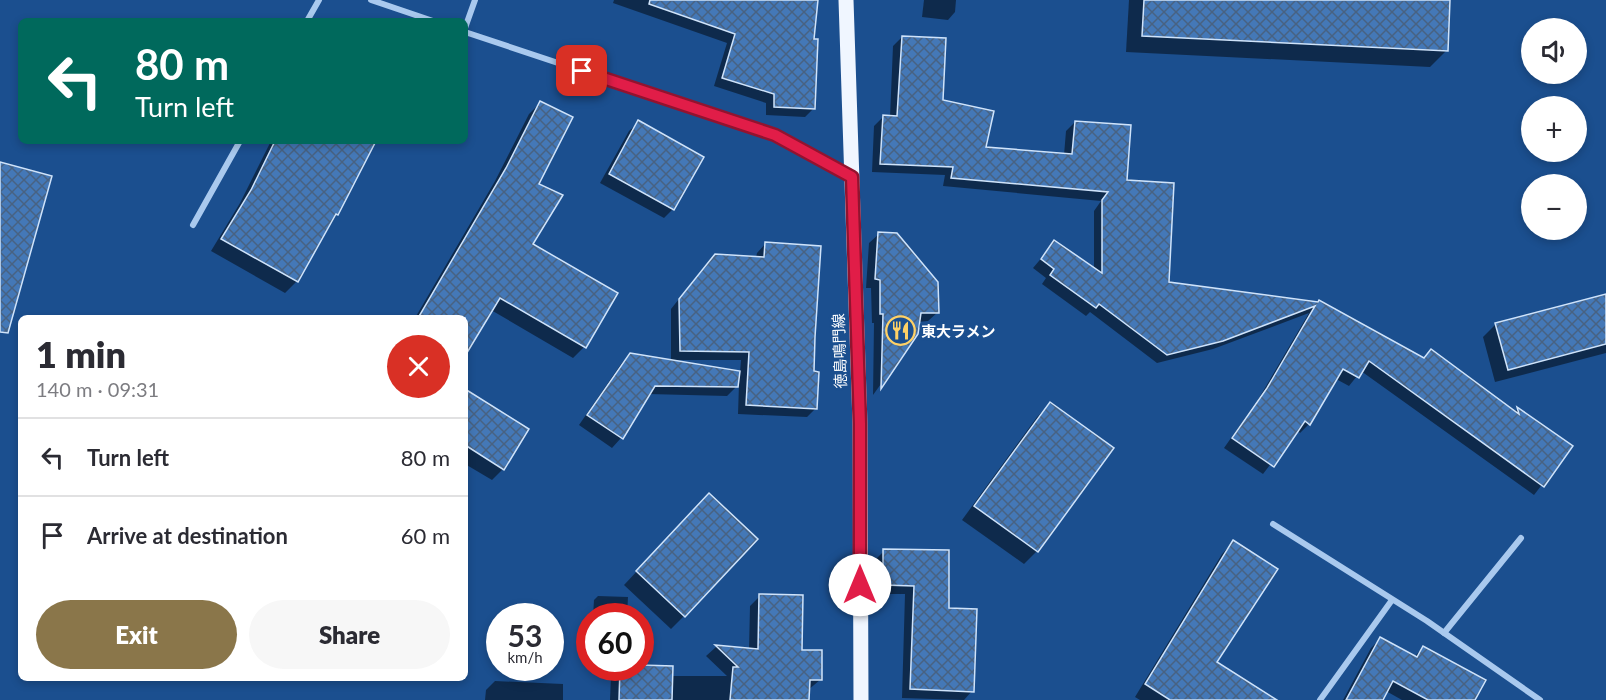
<!DOCTYPE html>
<html lang="en">
<head>
<meta charset="utf-8">
<style>
  :root { --surface:#fff; --page:#f7f7f7; --text:#2b2b33; --muted:#7c7c81; --line:#e1e1e2; --accent:#8a764a }
  body { margin:0; font-family:Lato,"Noto Sans JP",sans-serif; background:var(--page); color:var(--text); height:100vh; display:flex; flex-direction:column; font-size:22px; white-space:nowrap }
  * { box-sizing:border-box; margin:0 }
  p { font-size:20px; color:var(--muted) }
  .icon { flex:none; width:33px; height:33px; fill:none; stroke:currentColor; stroke-width:2; stroke-linecap:round; stroke-linejoin:round }
  .map { position:relative; flex:1; overflow:hidden }
  .panel { position:absolute; left:18px; top:315px; width:450px; height:366px; display:flex; flex-direction:column; background:var(--surface); border-radius:9px; box-shadow:0 3px 9px #0003 }
  .panel>* { flex:none }
  .guide { position:absolute; left:18px; top:18px; width:450px; height:126px; border-radius:9px; box-shadow:0 3px 9px #0003; background:#00695c; color:#fff; overflow:hidden }
  .tools { position:absolute; left:1521px; top:18px; display:grid; gap:12px }
  .tools a { display:grid; place-items:center; width:66px; height:66px; border-radius:50%; background:var(--surface); box-shadow:0 3px 9px #0003; font-size:30px }
  .speed { position:absolute; left:486px; top:603px; display:flex; gap:12px; font-size:30px; font-weight:700; text-align:center }
  .speed>* { display:grid; place-content:center; width:78px; height:78px; border-radius:50%; background:var(--surface); box-shadow:0 3px 9px #0003; line-height:1 }
  .speed small { font-size:15px; font-weight:400 }
  .speed .limit { border:9px solid #d22; background:#fff; color:#111 }
  .pin { position:absolute; display:grid; place-items:center; width:51px; height:51px; color:#fff; margin:-26px; border-radius:12px; box-shadow:0 3px 9px #0006 }
  .me { position:absolute; width:66px; margin:-33px; rotate:0deg; stroke-linejoin:round; filter:drop-shadow(0 0 4px #0008) }
  .turn { display:flex; align-items:center; gap:21px; height:126px; padding:0 18px; font-size:27px }
  .turn .icon { width:78px; height:78px; stroke-width:2.5 }
  .turn b { display:block; font-size:42px; line-height:51px }
  .round { display:grid; place-items:center; flex:none; width:63px; height:63px; border-radius:32px; background:var(--page) }
  .summary { display:flex; align-items:center; justify-content:space-between; height:102px; padding:0 18px }
  h1 { font-size:36px; font-weight:800; line-height:45px }
  .button { display:flex; gap:12px; margin-top:auto; padding:12px 18px }
  .button a { flex:1; height:69px; border-radius:36px; background:var(--accent); color:#fff; font-size:24px; font-weight:800; line-height:69px; text-align:center }
  .button a+a { background:var(--page); color:var(--text) }
  ul { padding:0; list-style:none }
  li { display:flex; align-items:center; gap:18px; height:78px; padding:0 18px; border-top:2px solid var(--line) }
  li div { flex:1 }
  li b { display:block; font-size:22px }
  li em { font-style:normal }
  .map>svg:first-child { display:block }
</style>
</head>
<body>
<div class="map">
<svg width="1606" height="700" viewBox="0 0 1606 700">
  <defs>
    <pattern id="building-cross-hatch" width="8" height="8" patternUnits="userSpaceOnUse" patternTransform="scale(1.5)"><rect width="8" height="8" fill="#4478b7"/><path d="M0 0l8 8M0 8l8-8" fill="none" stroke="#486282"/></pattern>
  </defs>
  <rect width="100%" height="100%" fill="#1b4f8f"/>
  <g fill="#0007" fill-rule="evenodd">
    <path d="M614 0H817L812 40 814 108 805 117 766 115V103L714 86 727 43 613 3Z"/>
    <path d="M924 0H956L955 12 948 20 922 17Z"/>
    <path d="M1129 0H1448L1446 51 1430 67 1126 52Z"/>
    <path d="M902 37 941 101 985 149 1064 155 1066 131 1075 122 1125 182 1167 283 1318 303 1514 412 1518 409 1571 447 1534 495 1361 371 1349 386 1336 379 1309 424 1300 433 1297 430 1263 474 1224 448 1259 398 1309 313 1213 349 1157 363 1090 312 1086 316 1042 284 1046 278 1033 268 1055 242 1094 269V211L1101 201 943 186 945 175 872 172 874 126 883 117H890L893 46Z"/>
    <path d="M541 102 531 245 584 347 573 358 491 310 465 353V318H415L495 181 529 114Z"/>
    <path d="M639 122 673 209 664 218 600 183 629 131Z"/>
    <path d="M271 141H374L337 214 297 281 285 293 211 251 240 203Z"/>
    <path d="M879 234 938 312 928 321 918 322 917 334 873 395 874 323H872L871 288H866L869 243Z"/>
    <path d="M766 243 812 373 816 408 807 417 738 414 739 384 727 396 648 394 621 438 612 448 579 425 621 364 630 354 671 361V309L706 265 756 258 757 253ZM676 360H741L740 372 676 362Z"/>
    <path d="M1606 295V353L1495 382 1483 337 1496 324Z"/>
    <path d="M465 391 503 469 492 480 465 464Z"/>
    <path d="M1050 404 1111 448 1037 551 1024 564 962 520 1037 417Z"/>
    <path d="M696 508 684 616 671 629 624 585Z"/>
    <path d="M1233 542 1215 663 1274 700H1140L1135 697 1222 554Z"/>
    <path d="M884 551 947 609 972 691 964 700 902 698 905 594H874L875 560Z"/>
    <path d="M598 596 628 597 627 616H593L594 600Z"/>
    <path d="M760 596 820 680 808 690V700H610L611 676 619 668H640L671 676H727L706 656 716 647 749 650 750 606Z"/>
    <path d="M1380 639 1414 657 1423 648 1473 700H1402L1386 691 1381 700H1343L1371 648Z"/>
    <path d="M495 681 563 684V700H485L486 690Z"/>
  </g>
  <g fill="url(#building-cross-hatch)" stroke="#cfe3fa" stroke-width="1.5">
    <path d="M650 0H818L814 39H818L815 109 774 107V94L722 78 735 34 649 4Z"/>
    <path d="M1144 0H1450L1448 51 1142 36Z"/>
    <path d="M902 36 946 38 943 100 994 111 986 147 1072 154 1075 121 1131 125 1127 180 1174 183 1169 282 1318 302 1319 300 1424 358 1431 349 1519 414 1517 407 1573 446 1544 487 1369 361 1359 378 1343 369 1310 425 1305 421 1274 467 1232 438 1267 388 1315 306 1223 341 1167 355 1099 304 1096 308 1050 275 1054 269 1041 259 1054 240 1102 273V200L1108 192 951 178 953 167 880 164 883 115 897 116Z"/>
    <path d="M540 101 573 117 539 184 563 195 533 244 618 293 586 348 500 298 465 356V318H418L506 168Z"/>
    <path d="M638 120 704 157 674 210 609 174Z"/>
    <path d="M275 141H376L338 215 336 214 298 282 221 239 251 190Z"/>
    <path d="M0 162 52 176 8 333 0 332Z"/>
    <path d="M878 232 897 233 938 282 939 313H921L918 334 881 389 883 314H880V280L875 279Z"/>
    <path d="M765 242 821 246 815 337 814 371 819 372 817 409 746 405 749 352 680 351 679 299 715 254 764 257Z"/>
    <path d="M1606 294V344L1508 370 1495 323Z"/>
    <path d="M630 353 740 371 738 387 655 386 623 439 587 415Z"/>
    <path d="M465 389 529 429 504 470 465 445Z"/>
    <path d="M1050 402 1114 448 1038 552 974 506Z"/>
    <path d="M709 493 758 539 685 617 636 571Z"/>
    <path d="M1233 540 1278 569 1217 662 1277 700H1170L1145 684Z"/>
    <path d="M883 549 949 550V608L977 609 974 692 910 689 914 586 883 585Z"/>
    <path d="M759 594 803 595 802 650H822V680H810L809 700H730L733 667H738L715 645 758 649Z"/>
    <path d="M1380 637 1417 657 1423 646 1486 680 1475 700H1428L1393 681 1383 700H1346Z"/>
    <path d="M640 665 673 666 672 700H619L620 668H640Z"/>
  </g>
  <g fill="none" stroke-linecap="round" stroke-linejoin="round">
    <g stroke="#a9c9ee" stroke-width="6">
      <path d="M371 0 433 21"/>
      <path d="M307 21 319 0"/>
      <path d="M465 28 475 0"/>
      <path d="M465 32 775 135 851 177"/>
      <path d="M193 225 240 141"/>
      <path d="M1273 524 1427 621 1540 700"/>
      <path d="M1444 633 1521 538"/>
      <path d="M1320 700 1392 600"/>
    </g>
    <path stroke="#f0f6ff" stroke-width="15" d="M846 0 860 424 861 700"/>
  </g>
  <g fill="none" stroke-linecap="round" stroke-linejoin="round">
    <defs>
      <path id="route" d="M582 71 775 135 852 177 860 424V585"/>
    </defs>
    <use href="#route" stroke="#92132f" stroke-width="15"/>
    <use href="#route" stroke="#e11d48" stroke-width="10"/>
  </g>
  <defs>
    <symbol id="restaurant-ring" viewBox="-11 -11 22 22"><circle r="9.5" fill="#1b4f8f" stroke="#ffd166" stroke-width="1.5"/><path d="M-5-6h1v4h1v-4h1v4h1v-4h1v5L-1.5 .5V6h-2V.5L-5-1ZM5-6V6H3V1.5H1.5Q1.5-4 5-6Z" fill="#ffd166"/></symbol>
  </defs>
  <g fill-rule="evenodd">
    <use href="#restaurant-ring" x="884" y="314" width="33" height="33"/>
  </g>
  <g text-anchor="middle" dominant-baseline="central" stroke-width="5" stroke-linejoin="round" paint-order="stroke">
    <g font-size="15" font-weight="bold" fill="#fff" stroke="#1b4f8f" text-anchor="start">
      <text x="921" y="331">東大ラメン</text>
    </g>
    <g font-size="15" fill="#fff" stroke="#1b4f8f">
      <text transform="translate(839 351) rotate(-92)">徳島鳴門線</text>
    </g>
  </g>
</svg>
<div class="tools">
<a><svg class="icon" aria-label="sound" viewBox="0 0 24 24"><path d="M4 9h4l5-4v14l-5-4H4zM17 9q2 3 0 6"/></svg></a>
<a>+</a>
<a>−</a>
</div>
<div class="speed"><div>53<small>km/h</small></div><div class="limit">60</div></div>
<div class="pin" style="left:582px;top:71px;background:#d93025"><svg class="icon" aria-label="arrive" viewBox="0 0 24 24"><path d="M6 21V4h12l-3 4 3 4H6"/></svg></div>
<svg class="me" style="left:860px;top:585px" viewBox="-20 -20 40 40"><circle r="19" fill="#fff"/><path d="M0-13L10 11 0 6-10 11z" fill="#e11d48"/></svg>
<div class="guide">
<div class="turn"><svg class="icon" aria-label="left" viewBox="0 0 24 24"><path d="M17 20v-9H6M10 6l-5 5 5 5"/></svg><div><b>80 m</b>Turn left</div></div>
</div>
<section class="panel">
<div class="summary"><div><h1>1 min</h1><p>140 m · 09:31</p></div><a class="round" style="background:#d93025;color:#fff"><svg class="icon" aria-label="close" viewBox="0 0 24 24"><path d="M6 6l12 12M18 6L6 18"/></svg></a></div>
<ul>
<li><svg class="icon" aria-label="left" viewBox="0 0 24 24"><path d="M17 20v-9H6M10 6l-5 5 5 5"/></svg><div><b>Turn left</b></div><em>80 m</em></li>
<li><svg class="icon" aria-label="arrive" viewBox="0 0 24 24"><path d="M6 21V4h12l-3 4 3 4H6"/></svg><div><b>Arrive at destination</b></div><em>60 m</em></li>
</ul>
<div class="button"><a>Exit</a><a>Share</a></div>
</section>
</div>
</body>
</html>
